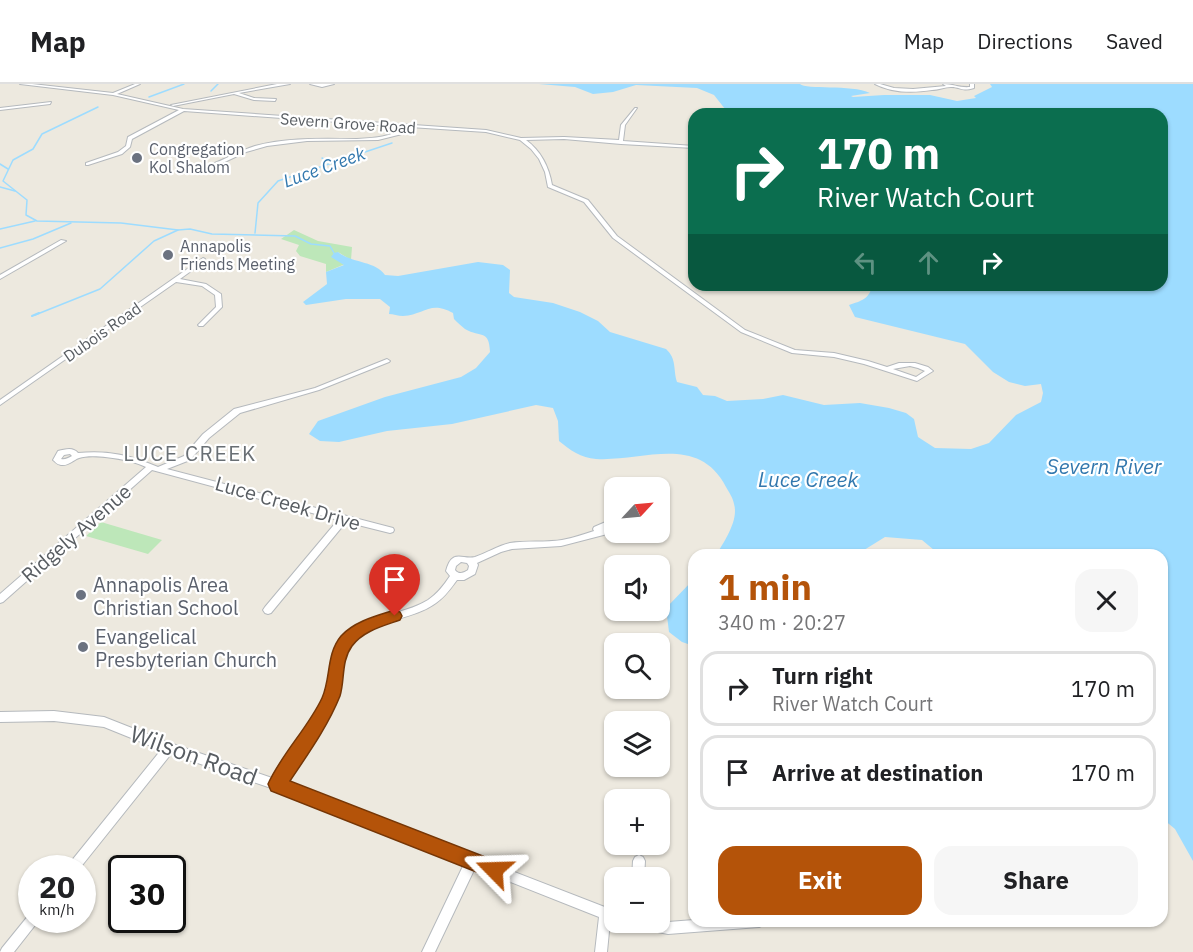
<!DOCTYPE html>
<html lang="en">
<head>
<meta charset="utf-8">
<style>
  :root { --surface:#fff; --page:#f6f6f6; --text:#202124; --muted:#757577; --line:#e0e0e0; --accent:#b45309 }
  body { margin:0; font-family:"IBM Plex Sans",sans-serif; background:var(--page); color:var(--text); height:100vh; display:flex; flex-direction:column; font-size:22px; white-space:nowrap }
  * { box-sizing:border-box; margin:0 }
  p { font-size:20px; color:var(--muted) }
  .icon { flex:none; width:33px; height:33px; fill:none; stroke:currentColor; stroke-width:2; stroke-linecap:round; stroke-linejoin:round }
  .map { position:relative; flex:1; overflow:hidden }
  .details { position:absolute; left:688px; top:465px; width:480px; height:378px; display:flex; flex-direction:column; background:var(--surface); border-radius:18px; box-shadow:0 2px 4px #0004 }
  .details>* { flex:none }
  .guide { position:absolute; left:688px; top:24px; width:480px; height:183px; border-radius:18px; box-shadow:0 2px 4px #0004; background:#0b6e4f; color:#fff; overflow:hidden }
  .needle { width:39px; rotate:64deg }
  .controls { position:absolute; left:604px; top:393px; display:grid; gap:12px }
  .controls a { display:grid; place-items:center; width:66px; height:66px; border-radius:12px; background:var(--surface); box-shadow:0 2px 4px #0004; font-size:30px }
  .speed { position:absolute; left:18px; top:771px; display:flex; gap:12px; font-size:30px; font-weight:700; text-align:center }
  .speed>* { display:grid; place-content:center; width:78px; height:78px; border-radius:50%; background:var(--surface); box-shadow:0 2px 4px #0004; line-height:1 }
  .speed small { font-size:15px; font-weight:400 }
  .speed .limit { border:3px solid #111; border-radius:9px; background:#fff; color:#111 }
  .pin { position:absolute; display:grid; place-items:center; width:51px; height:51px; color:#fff; margin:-62px -26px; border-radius:50% 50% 50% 0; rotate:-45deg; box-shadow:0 0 6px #0007 }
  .pin .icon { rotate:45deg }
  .me { position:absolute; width:66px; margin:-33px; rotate:292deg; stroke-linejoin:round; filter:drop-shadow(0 0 4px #0008) }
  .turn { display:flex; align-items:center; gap:21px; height:126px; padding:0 30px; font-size:27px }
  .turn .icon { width:78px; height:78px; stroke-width:2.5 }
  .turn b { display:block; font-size:42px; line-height:51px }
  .lanes { display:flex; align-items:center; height:57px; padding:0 30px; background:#0003; justify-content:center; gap:30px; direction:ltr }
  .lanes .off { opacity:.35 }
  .round { display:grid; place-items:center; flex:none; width:63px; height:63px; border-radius:18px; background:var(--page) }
  .headline { display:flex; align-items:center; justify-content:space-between; height:102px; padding:0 30px }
  h1 { font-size:36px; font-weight:800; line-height:45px; color:var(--accent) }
  .primary-button { display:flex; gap:12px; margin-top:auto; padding:12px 30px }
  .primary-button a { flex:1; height:69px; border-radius:18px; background:var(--accent); color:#fff; font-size:24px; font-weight:800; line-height:69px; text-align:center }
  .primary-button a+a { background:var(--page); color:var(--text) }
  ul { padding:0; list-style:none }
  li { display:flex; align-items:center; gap:18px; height:75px; margin:0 12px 9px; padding:0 18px; border:3px solid var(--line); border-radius:18px }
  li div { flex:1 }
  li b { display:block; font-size:22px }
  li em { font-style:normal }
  header { display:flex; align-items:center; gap:36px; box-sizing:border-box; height:84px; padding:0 30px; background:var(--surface); border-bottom:2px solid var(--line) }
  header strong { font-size:28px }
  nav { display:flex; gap:33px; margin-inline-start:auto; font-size:21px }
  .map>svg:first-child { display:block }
</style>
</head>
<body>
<header>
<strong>Map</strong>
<nav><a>Map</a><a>Directions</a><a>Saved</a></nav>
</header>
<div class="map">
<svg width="1193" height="868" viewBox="0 0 1193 868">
  <rect width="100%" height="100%" fill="#ede9df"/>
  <g fill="#bde7b9">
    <path d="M294 146 318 157 352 163 351 176 338 168 345 180 326 188V180L300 172 296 167 299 161 281 155Z"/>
    <path d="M101 438 162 456 148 470 86 452Z"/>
  </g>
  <g fill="#9ddcff">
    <path d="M539 0H800C806 6 851 0 870 9L851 12 853 13 884 11H930L957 17 976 14 974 12 992 3 990 0H1193V777L1175 745 1163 735 1162 471H940L922 456 885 453 856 471H716C724 458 739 436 734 420 733 414 729 408 726 403 698 349 642 378 596 375 581 374 570 366 559 357L558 337 553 324 536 321 452 340 387 347 339 358 320 357 309 350 318 337 385 313 461 293 476 284 490 268C489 245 481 254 465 245 461 242 457 238 454 235L453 229C430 216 424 231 403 232 398 232 393 230 389 230L390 223 380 215H346L306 221 303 218 327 200 326 188 344 181 331 173 334 169 338 168C351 179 376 177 385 191L398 192 478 178 503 181 510 186 509 209 514 213 553 219 580 228 598 237 610 248 666 265C677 275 673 285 677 298L697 303 703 311 715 312 727 317 763 315 783 311 824 321 860 319 889 324 906 329 914 335 918 353 935 364 971 365 989 359 1016 331 1041 318 1043 309 1041 300 1025 302 1009 298 993 288 965 260 855 233 849 221C861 217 870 215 872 201H981L1014 205 1015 201H1162V30H812L782 26 763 30H729L714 11 697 4 636 1 613 8 593 10 575 3Z"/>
    <path d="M694 495V562L682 558 669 548 666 524Z"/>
  </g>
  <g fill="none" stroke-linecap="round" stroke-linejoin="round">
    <g stroke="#9ddcff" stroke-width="1.5">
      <path d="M211 7 218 0"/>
      <path d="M149 13 184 0"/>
      <path d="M98 23 42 50 33 65 13 76 3 97 27 116 26 131 37 137 121 139 178 146 190 145 212 150 295 152 311 160 330 162 334 169"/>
      <path d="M322 74 329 78"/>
      <path d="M0 80 8 85"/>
      <path d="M0 103 15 107"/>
      <path d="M0 145 35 137"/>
      <path d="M255 149 258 119 278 97 392 59"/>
      <path d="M0 164 33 155 71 139"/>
      <path d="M35 231 100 205 154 157 178 146"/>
    </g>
    <path stroke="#9ddcff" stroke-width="2" d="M32 232 39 229"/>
    <defs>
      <g id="street">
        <path d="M20 0H32L113 9 135 0H140L117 10 183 25 486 46 521 54 564 53 619 56 621 41 635 24H637L625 41 623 57 694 62V64L621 60 564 55 526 56C541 67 549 83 552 101L588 116 617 152 745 246 795 266 834 269 868 277 887 283 899 279H915L928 283 933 287 917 297 864 280 834 273 792 269 741 248 613 154 584 118 548 103 545 88 539 75 531 65 520 56 486 48 410 43 402 50 378 56 307 57 267 62 246 68 216 82 201 87H199V85C219 79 236 68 255 62 289 53 322 55 357 55 374 54 391 53 406 43L184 27 132 55 130 63 122 70 88 81H86V79L118 68 126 62 128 53 179 26 113 11ZM910 282 918 284 925 287 916 293 893 285Z"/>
        <path d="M277 0H290L239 9 254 14 276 15 275 17 254 16 234 10 173 22 171 21Z"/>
        <path d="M310 0H334L322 3Z"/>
        <path d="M875 0H880L894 4 913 5 946 2 943 0C953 0 960 4 970 3V0H974V4C961 8 961 3 951 3 945 3 938 6 932 6 913 9 892 9 875 0Z"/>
        <path d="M51 18 50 20 0 26V24Z"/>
        <path d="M61 156 66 157 0 195V191Z"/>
        <path d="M203 174 205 175V177L180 195 206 200 221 210 222 223 203 242H199L198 241 216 223 215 211 202 202 176 198 0 321V316Z"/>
        <path d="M387 275 390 277 389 278 319 306 240 329 209 354 190 376 167 385 393 444 394 446 393 448 390 449 346 438 271 529 268 530 265 529 263 526 265 523 338 436 152 386 3 518 0 519V510L146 383C132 376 94 369 79 374 73 376 69 382 61 381 56 380 57 379 53 376L58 367C66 365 73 363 78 369 107 366 131 371 158 383L184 372 203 350 234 325 315 304ZM70 370 72 372C68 374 65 376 61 375L64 371Z"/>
        <path d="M615 434V440L607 444 615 442V448L561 462 512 465 501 468 477 479 478 481 475 490 464 496H457C451 504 445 513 436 519 410 538 372 534 350 560 338 574 342 596 336 612 323 644 303 671 285 699L615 827V838H617L615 839 610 837 607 868H595L599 833 475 784 435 868H422L464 780 277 706 171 670 80 784H67L69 780 161 666 104 643 54 637 0 638V628L54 627 104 633 170 659 275 695C292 670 311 645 323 617 333 597 329 570 345 553 367 530 402 532 428 516 437 510 444 501 450 492L446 487C452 464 462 476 475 473 487 469 497 462 510 459 527 456 545 459 562 456 573 454 584 450 594 447L593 445 594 443ZM461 478 467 479 469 482 468 486C463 489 459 491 455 486L456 482Z"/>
        <path d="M639 771 643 773 645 777 644 794H632L633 777 635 773Z"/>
        <path d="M32 830V836H38L36 840 14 868H0L2 864 28 832Z"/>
        <path d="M660 836 668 838 694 836V837H765L763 841 759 843 668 850 637 844 633 842 631 838H660Z"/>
      </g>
    </defs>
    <use href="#street" stroke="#b5b9bd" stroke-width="2"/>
    <use href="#street" fill="#fff" fill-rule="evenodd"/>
  </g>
  <path fill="#b45309" stroke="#753606" stroke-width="1.5" d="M395 526 400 528 402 532 400 536C383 542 363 547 352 562 341 577 345 596 340 612 328 642 308 670 290 697L501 779 504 786 501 792 494 795 271 707 268 700C282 669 308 644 322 614 331 594 326 570 341 552 355 537 376 532 395 526Z"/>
  <g fill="#6b7280" stroke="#fff" stroke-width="2">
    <circle cx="137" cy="74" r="6"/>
    <circle cx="168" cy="171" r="6"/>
    <circle cx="81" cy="511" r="6"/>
    <circle cx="83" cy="563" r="6"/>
  </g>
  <g text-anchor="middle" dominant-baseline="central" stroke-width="4.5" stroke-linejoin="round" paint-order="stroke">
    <g font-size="16" fill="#585d62" stroke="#fff">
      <text transform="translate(348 39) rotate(4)">Severn Grove Road</text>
      <text transform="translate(102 248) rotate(-35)">Dubois Road</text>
    </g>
    <g font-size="16" fill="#5b616d" stroke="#fff" text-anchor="start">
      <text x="149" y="65">Congregation<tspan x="149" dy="18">Kol Shalom</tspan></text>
      <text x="180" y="162">Annapolis<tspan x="180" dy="18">Friends Meeting</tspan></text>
    </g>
    <g font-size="18" font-style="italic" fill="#3278ae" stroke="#fff">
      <text transform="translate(324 83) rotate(-20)">Luce Creek</text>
    </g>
    <g font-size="20" fill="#585d62" stroke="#fff">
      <text transform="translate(288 419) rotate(16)">Luce Creek Drive</text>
      <text transform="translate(76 449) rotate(-41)">Ridgely Avenue</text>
    </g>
    <g font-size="20" fill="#5b616d" stroke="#fff" text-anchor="start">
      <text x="93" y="500">Annapolis Area<tspan x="93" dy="23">Christian School</tspan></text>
      <text x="95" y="552">Evangelical<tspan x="95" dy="23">Presbyterian Church</tspan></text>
    </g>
    <g font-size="21" letter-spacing="1.5" fill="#696f74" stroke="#fff">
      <text x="190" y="369">LUCE CREEK</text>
    </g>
    <g font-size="21" font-style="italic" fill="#3278ae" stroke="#fff">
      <text x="1104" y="382">Severn River</text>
      <text x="808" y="395">Luce Creek</text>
    </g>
    <g font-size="24" fill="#585d62" stroke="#fff">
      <text transform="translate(194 671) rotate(20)">Wilson Road</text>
    </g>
  </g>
</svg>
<div class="controls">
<a><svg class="needle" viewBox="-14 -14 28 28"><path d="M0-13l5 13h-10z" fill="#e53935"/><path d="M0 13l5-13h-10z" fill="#757577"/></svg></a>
<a><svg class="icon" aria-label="sound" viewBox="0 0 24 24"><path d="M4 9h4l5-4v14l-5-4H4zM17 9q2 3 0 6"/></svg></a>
<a><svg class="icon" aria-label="search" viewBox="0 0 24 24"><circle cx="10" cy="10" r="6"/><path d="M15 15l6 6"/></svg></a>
<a><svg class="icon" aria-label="layers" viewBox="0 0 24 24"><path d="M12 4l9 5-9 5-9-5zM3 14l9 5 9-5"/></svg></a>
<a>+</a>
<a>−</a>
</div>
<div class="speed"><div>20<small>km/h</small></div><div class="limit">30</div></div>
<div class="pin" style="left:395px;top:532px;background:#d93025"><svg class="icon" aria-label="arrive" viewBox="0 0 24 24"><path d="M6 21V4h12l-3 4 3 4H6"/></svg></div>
<svg class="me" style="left:494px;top:786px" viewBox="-20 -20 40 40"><path d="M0-17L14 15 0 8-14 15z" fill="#b45309" stroke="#fff" stroke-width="4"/></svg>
<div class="guide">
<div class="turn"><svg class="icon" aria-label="right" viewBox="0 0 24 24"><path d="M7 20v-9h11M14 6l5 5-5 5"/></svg><div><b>170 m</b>River Watch Court</div></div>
<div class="lanes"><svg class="icon off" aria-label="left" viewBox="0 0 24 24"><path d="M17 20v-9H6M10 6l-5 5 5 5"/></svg><svg class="icon off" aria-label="ahead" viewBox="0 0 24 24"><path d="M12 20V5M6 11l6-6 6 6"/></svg><svg class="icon" aria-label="right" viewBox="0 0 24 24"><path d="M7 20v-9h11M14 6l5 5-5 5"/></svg></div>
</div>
<section class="details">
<div class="headline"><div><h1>1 min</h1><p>340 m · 20:27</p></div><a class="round"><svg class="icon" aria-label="close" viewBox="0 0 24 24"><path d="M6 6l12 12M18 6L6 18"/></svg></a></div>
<ul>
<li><svg class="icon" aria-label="right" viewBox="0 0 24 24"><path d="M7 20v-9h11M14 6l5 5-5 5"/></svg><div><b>Turn right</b><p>River Watch Court</p></div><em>170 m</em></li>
<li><svg class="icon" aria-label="arrive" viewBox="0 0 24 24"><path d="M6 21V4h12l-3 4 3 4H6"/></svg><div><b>Arrive at destination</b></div><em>170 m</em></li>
</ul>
<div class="primary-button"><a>Exit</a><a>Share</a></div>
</section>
</div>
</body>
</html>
